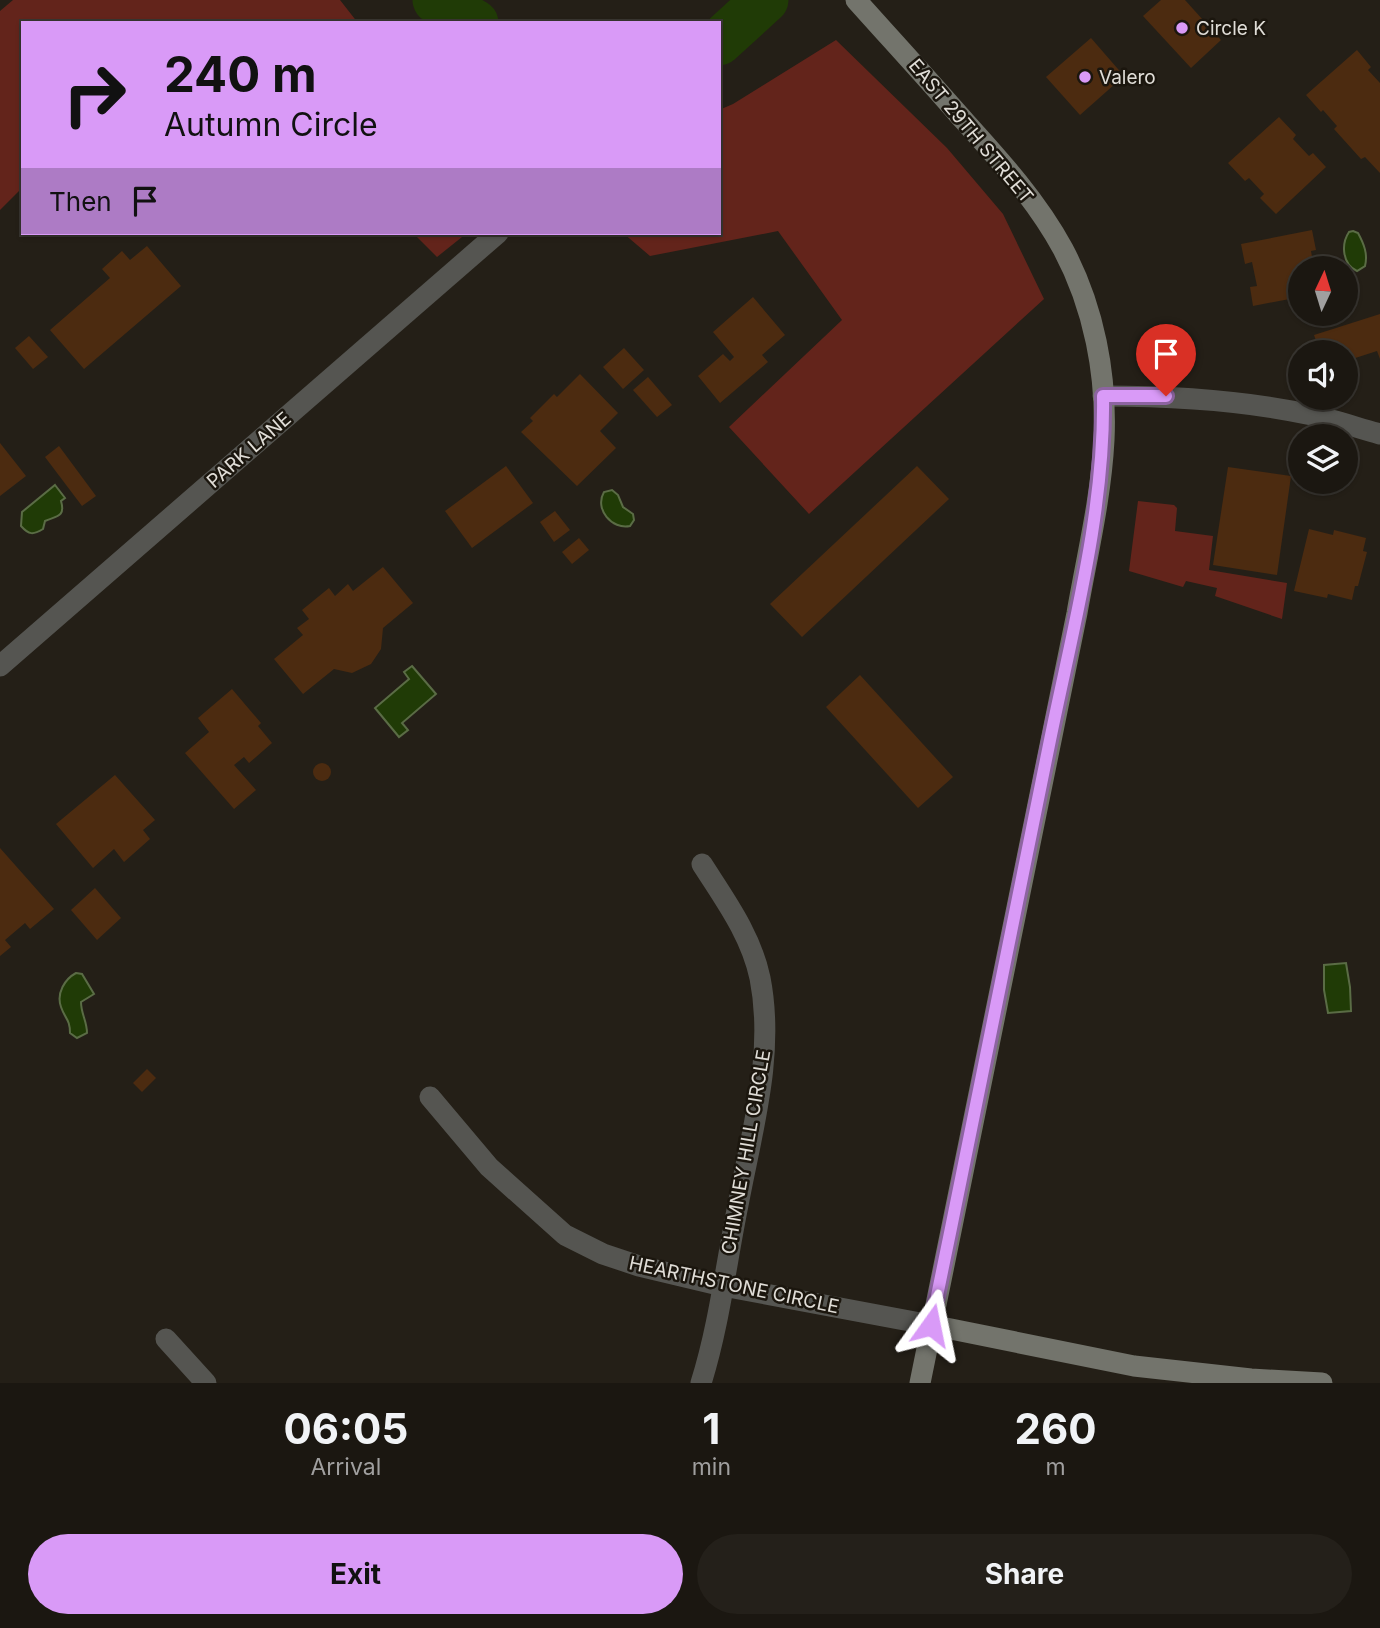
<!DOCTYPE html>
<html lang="en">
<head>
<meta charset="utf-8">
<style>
  :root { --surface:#1b1711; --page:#24201a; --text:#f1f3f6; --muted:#a09f9f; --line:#393631; --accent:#d99af7 }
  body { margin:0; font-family:Inter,sans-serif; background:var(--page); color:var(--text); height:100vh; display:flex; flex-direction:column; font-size:26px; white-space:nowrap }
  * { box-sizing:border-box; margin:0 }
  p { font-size:23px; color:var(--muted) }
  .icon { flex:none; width:38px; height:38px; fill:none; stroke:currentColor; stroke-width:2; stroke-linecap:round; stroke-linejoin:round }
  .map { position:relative; height:1383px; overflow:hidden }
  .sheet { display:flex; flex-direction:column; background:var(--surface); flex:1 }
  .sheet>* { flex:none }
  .hud { position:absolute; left:21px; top:21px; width:700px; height:214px; border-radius:0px; box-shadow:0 2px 5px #0004,0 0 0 2px var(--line); background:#d99af7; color:#111; overflow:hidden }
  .needle { width:46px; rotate:4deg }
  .fabs { position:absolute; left:1288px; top:256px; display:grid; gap:14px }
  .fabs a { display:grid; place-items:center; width:70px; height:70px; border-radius:50%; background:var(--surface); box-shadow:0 2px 5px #0004,0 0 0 2px var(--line); font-size:35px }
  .pin { position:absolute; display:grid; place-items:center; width:60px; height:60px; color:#fff; margin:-72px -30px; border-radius:50% 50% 50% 0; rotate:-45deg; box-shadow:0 0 7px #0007 }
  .pin .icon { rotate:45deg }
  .me { position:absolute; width:77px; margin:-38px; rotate:12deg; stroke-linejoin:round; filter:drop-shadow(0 0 5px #0008) }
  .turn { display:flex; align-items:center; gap:24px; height:147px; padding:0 28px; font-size:32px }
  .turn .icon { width:91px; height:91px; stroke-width:2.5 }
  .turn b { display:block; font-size:49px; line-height:60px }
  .then { display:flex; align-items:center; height:66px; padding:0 28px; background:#0003; gap:14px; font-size:26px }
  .eta { display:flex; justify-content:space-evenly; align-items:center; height:119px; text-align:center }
  .eta b { font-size:42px; font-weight:700; line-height:49px }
  .primary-button { display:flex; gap:14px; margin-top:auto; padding:14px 28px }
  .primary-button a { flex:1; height:80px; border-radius:42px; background:var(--accent); color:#111; font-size:28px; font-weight:700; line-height:80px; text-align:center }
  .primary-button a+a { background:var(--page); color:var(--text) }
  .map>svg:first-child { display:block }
</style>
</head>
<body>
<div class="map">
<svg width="1380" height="1383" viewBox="0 0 1380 1383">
  <rect width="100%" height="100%" fill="#241f17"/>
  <g fill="#63241b">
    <path d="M13 0H340L358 23H23V187L0 210V11Z"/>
    <path d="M836 40 947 148 1003 214 1044 299 809 514 729 427 842 320 778 231 650 256 623 233H719V110L733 104Z"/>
    <path d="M413 233H467L437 257Z"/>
    <path d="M1138 501 1174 505 1177 508 1175 531 1213 536 1209 570 1287 583 1282 619 1215 596 1217 588 1186 581 1183 587 1129 571Z"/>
  </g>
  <g fill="#203b06" stroke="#5a6c45" stroke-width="2">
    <path d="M1353 231 1358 233C1364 244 1368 254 1365 266L1357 271C1342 264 1341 244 1349 232Z"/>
    <path d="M55 485 65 498 61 501C66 518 55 516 45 521L43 529C33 535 29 535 21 526L22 512Z"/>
    <path d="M612 490 618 495 623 507 633 514 634 520 630 526C612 530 594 509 604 492Z"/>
    <path d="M412 666 436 694 402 723 408 730 399 737 375 708 409 679 404 672Z"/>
    <path d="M1346 963 1350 987 1351 1011 1328 1013 1324 990V965Z"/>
    <path d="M76 973 82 974 94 994 81 1002C81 1014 87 1021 87 1033L77 1038 70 1033C70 1019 65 1019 61 1007 56 993 65 979 76 973Z"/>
  </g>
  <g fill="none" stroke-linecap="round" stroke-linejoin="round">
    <g stroke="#203b06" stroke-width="47">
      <path d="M436 0 475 23"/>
      <path d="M719 42 765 0"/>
    </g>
  </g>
  <g fill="#4c2b10">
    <path d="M1161 0H1185L1221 40 1191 68 1143 16Z"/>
    <path d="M1091 38 1124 76 1080 115 1046 77Z"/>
    <path d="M1357 50 1371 67 1368 70 1380 83V173L1365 157 1361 159 1334 129 1337 126 1323 110 1321 112 1306 95Z"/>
    <path d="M1279 117 1296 135 1293 139 1309 156 1313 153 1326 167 1276 214 1260 198 1264 194 1249 178 1245 181 1228 163Z"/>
    <path d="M1312 230 1316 250 1311 251 1314 268H1300V297L1253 306 1250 287 1257 286 1252 262 1245 264 1241 244Z"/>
    <path d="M147 246 181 286 84 369 50 330 110 278 102 269 122 251 130 260Z"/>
    <path d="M753 297 785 335 762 355 768 362 720 403 698 376 723 354 730 361 734 357 713 332Z"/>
    <path d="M1380 314V359L1377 351 1346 361V352L1343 350 1320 352 1314 335Z"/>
    <path d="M29 336 48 357 33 369 15 348Z"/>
    <path d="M624 348 644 370 623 389 603 367Z"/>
    <path d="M580 374 618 413 600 431 616 448 577 486 521 432 533 421 530 418 554 394 557 397Z"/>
    <path d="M648 377 672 405 657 417 633 390Z"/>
    <path d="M0 443 26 476 0 496Z"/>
    <path d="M59 446 96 496 82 506 45 457Z"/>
    <path d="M506 466 533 503 472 548 445 511Z"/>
    <path d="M917 466 949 499 802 637 770 604Z"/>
    <path d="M1228 467 1291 476 1277 575 1213 565Z"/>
    <path d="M555 511 570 530 554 542 540 522Z"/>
    <path d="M1309 529 1333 535 1334 530 1366 538 1363 551 1367 552 1358 586H1355L1352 600 1328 594 1327 598 1294 591Z"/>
    <path d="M579 538 589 550 572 564 562 552Z"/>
    <path d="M383 567 413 603 383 628 381 649 371 664 352 673 334 669 303 694 274 659 303 635 297 628 309 619 302 610 329 588 335 596 348 584 353 591Z"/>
    <path d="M860 675 953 777 918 808 826 707Z"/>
    <path d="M232 689 261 723 258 726 272 743 249 763 244 757 234 765 256 790 234 809 185 753 209 732 198 718Z"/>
    <circle cx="322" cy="772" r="9"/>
    <path d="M115 775 155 820 143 830 150 839 124 862 114 849 93 868 56 824Z"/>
    <path d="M0 848 54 909 30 929 25 923 5 940 11 947 0 956Z"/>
    <path d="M95 888 121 918 97 940 71 910Z"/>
    <path d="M147 1069 156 1078 142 1092 133 1083Z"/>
  </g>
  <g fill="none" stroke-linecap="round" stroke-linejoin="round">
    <g stroke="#555551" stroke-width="21">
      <path d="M1103 396C1174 396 1243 400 1312 415 1335 420 1358 428 1380 434"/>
      <path d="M0 666 498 233"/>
      <path d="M430 1097 489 1167 565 1235 603 1254 639 1266 723 1286 931 1325"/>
      <path d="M166 1339 206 1383"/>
      <path d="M701 1383C719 1326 726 1264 738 1205 752 1130 775 1054 760 978 751 935 725 900 702 864"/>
    </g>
    <g stroke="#73746c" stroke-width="21">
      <path d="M856 0C890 38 925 76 959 115 997 157 1036 199 1063 249 1094 307 1107 375 1104 440 1101 498 1087 556 1077 613L920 1383"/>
      <path d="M931 1325 1134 1366 1251 1379 1322 1383"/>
    </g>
  </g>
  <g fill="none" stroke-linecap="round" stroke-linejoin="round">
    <defs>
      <path id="route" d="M931 1325C971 1132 1010 939 1049 745 1072 631 1105 513 1103 396H1166"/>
    </defs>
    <use href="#route" stroke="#8d64a1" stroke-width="18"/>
    <use href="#route" stroke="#d99af7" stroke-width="12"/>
  </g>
  <g fill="#d99af7" stroke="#1b160e" stroke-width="2.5">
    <circle cx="1182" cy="28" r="7"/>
    <circle cx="1085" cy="77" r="7"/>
  </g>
  <g text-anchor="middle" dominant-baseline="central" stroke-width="5" stroke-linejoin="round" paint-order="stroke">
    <g font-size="19" fill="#e0ddd7" stroke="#1b160e" text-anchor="start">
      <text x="1196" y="28">Circle K</text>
      <text x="1099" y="77">Valero</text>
    </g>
    <g font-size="19" fill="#e0ddd7" stroke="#1b160e">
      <text transform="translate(971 131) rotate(50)">EAST 29TH STREET</text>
      <text transform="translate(249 450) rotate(-41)">PARK LANE</text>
      <text transform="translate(746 1152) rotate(-80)">CHIMNEY HILL CIRCLE</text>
      <text transform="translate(734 1285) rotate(12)">HEARTHSTONE CIRCLE</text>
    </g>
  </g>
</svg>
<div class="fabs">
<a><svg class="needle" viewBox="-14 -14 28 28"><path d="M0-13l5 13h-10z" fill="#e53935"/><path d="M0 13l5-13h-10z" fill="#a09f9f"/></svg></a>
<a><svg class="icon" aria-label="sound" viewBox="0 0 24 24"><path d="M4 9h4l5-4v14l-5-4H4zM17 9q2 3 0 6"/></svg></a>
<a><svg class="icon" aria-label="layers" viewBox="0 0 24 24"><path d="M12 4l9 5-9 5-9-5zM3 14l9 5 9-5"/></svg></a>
</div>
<div class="pin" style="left:1166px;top:396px;background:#d93025"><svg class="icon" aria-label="arrive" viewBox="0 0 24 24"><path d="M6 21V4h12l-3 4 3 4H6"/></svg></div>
<svg class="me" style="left:931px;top:1325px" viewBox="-20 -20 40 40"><path d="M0-17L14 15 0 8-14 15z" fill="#d99af7" stroke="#fff" stroke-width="4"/></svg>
<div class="hud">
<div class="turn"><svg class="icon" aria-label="right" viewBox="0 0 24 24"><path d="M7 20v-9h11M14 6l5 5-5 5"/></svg><div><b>240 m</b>Autumn Circle</div></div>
<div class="then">Then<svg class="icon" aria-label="arrive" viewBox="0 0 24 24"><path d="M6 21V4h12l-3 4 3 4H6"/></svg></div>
</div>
</div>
<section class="sheet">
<div class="eta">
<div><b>06:05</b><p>Arrival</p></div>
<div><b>1</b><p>min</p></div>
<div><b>260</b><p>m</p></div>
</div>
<div class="primary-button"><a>Exit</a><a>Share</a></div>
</section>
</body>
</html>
